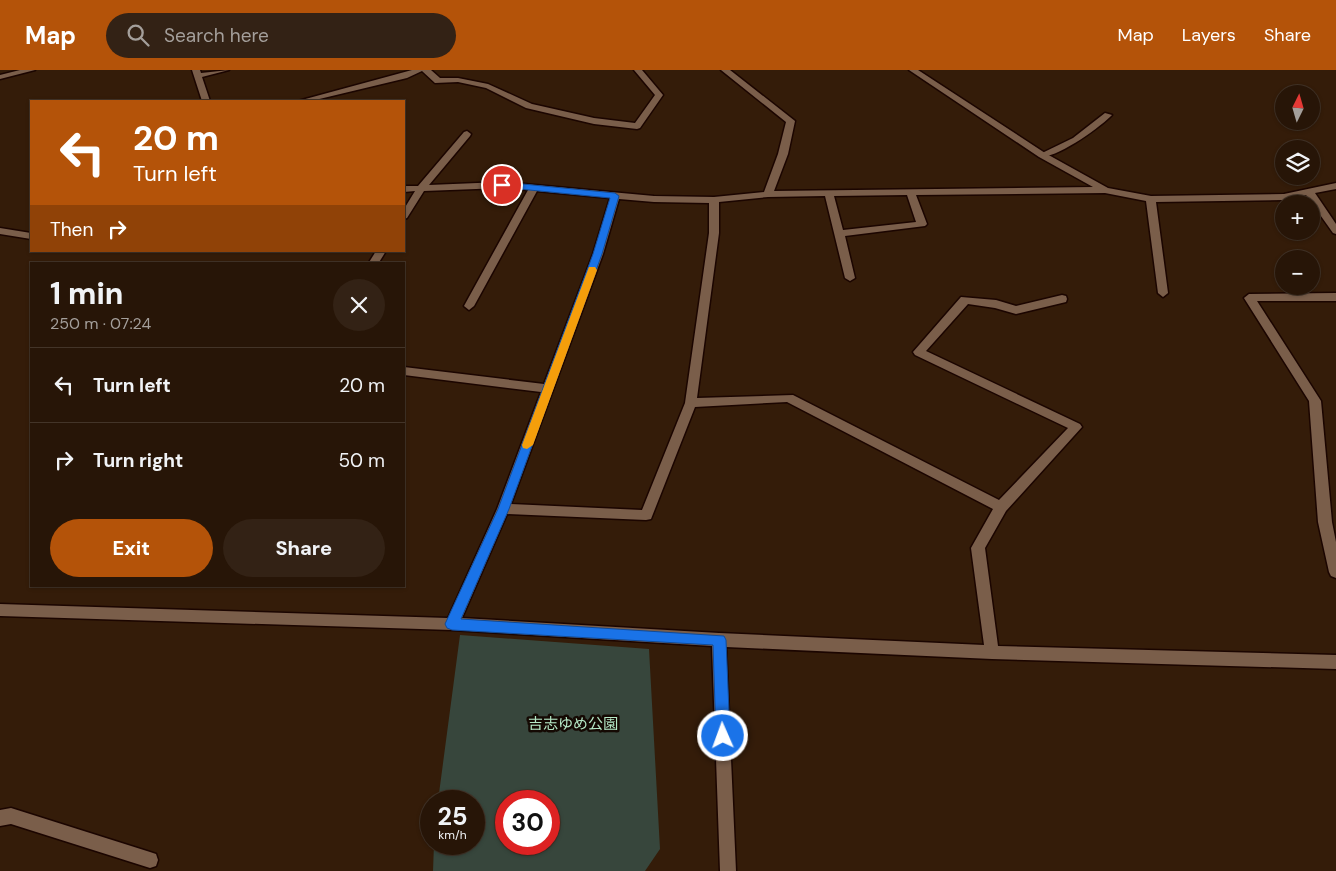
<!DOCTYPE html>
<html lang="en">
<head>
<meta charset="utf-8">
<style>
  :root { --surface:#271507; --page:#332215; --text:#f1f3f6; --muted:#a49f9b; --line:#433428; --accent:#b45309 }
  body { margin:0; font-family:"DM Sans","Noto Sans JP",sans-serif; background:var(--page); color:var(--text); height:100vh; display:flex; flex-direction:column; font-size:19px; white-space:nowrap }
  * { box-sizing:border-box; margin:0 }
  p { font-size:16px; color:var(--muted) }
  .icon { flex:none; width:28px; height:28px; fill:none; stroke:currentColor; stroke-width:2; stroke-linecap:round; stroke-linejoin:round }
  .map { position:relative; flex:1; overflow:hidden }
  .side { position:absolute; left:30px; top:192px; width:375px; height:325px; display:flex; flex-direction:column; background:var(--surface); border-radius:0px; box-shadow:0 1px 4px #0004,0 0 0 1px var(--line) }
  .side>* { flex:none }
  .banner { position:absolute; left:30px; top:30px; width:375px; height:152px; border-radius:0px; box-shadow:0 1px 4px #0004,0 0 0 1px var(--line); background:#b45309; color:#fff; overflow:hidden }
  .needle { width:32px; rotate:5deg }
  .tools { position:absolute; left:1275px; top:15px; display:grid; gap:10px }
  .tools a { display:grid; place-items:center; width:45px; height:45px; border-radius:50%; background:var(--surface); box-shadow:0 1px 4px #0004,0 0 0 1px var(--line); font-size:25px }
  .speed { position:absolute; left:420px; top:720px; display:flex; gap:10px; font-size:25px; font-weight:700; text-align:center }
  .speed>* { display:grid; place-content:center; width:65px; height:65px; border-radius:50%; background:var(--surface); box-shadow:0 1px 4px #0004,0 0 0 1px var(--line); line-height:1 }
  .speed small { font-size:12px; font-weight:400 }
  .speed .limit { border:8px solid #d22; background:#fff; color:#111 }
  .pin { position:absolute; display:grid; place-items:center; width:42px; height:42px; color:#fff; margin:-21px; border:2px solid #fff; border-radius:50%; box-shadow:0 1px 5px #0007 }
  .me { position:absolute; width:55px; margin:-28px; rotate:358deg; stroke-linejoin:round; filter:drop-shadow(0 0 4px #0008) }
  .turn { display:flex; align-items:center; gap:18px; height:105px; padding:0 20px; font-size:22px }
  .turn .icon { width:65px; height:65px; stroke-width:2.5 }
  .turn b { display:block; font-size:35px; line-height:42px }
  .then { display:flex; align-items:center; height:48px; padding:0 20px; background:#0003; gap:10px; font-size:19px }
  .round { display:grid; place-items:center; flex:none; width:52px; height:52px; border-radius:26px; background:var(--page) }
  .headline { display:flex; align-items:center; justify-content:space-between; height:85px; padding:0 20px }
  h1 { font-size:30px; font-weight:800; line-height:38px }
  .primary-button { display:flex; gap:10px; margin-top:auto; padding:10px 20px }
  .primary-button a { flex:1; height:58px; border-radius:30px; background:var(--accent); color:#fff; font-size:20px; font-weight:800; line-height:58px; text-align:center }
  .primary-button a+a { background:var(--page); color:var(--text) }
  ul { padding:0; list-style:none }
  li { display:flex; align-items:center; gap:15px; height:75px; padding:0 20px; border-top:1px solid var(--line) }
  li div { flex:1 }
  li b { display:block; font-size:19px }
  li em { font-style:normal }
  header { display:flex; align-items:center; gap:30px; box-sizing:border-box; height:70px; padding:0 25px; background:var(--accent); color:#fff }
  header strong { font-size:24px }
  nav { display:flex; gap:28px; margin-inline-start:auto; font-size:18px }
  .search { width:350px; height:45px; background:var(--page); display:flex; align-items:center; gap:12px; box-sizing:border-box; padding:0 18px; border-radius:28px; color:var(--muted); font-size:19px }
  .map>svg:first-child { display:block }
</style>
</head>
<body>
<header>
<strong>Map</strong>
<div class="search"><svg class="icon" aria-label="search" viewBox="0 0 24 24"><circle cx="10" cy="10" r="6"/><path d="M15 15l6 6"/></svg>Search here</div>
<nav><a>Map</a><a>Layers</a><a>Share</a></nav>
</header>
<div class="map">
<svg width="1336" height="801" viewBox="0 0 1336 801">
  <rect width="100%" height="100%" fill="#341c09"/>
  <path fill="#37463c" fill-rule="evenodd" d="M460 565 649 579 660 779 645 801H433L434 774H474V731H438ZM506 731H549V774H506Z"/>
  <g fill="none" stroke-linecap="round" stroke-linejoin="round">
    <defs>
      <path id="lane" d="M1105 43 1112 45C1102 56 1050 94 1038 85L1073 68Z"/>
      <g id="street">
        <path d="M20 0H35L0 9V5Z"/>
        <path d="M192 0H200L201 3 229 0 202 7 210 31H202Z"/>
        <path d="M412 0H431L440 8H458L488 14 532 34 594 48 635 53 655 25 634 0H642L663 25 640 58 637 59 594 54 526 38 486 18 458 12 435 13 422 1 407 8 311 31H298Z"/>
        <path d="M721 0H730L795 51 788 84 774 121 1093 117 1039 87 909 0H918L1045 83 1108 118 1151 126 1284 124 1336 113V119L1315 123 1336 154V164L1333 163 1306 125 1284 130 1156 132 1168 223 1163 227 1158 223 1146 131 1105 123 916 125 927 154 925 156 845 166 855 208 850 211 845 208 825 126 768 127 719 132V163L697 328 793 325 999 430 1068 358 915 285 913 282 961 227 996 230 1016 236 1062 225 1066 226 1067 229 1066 232 1016 244 995 238 968 234 926 281 1080 354 1082 357 1006 441 985 478 998 576 1336 585V599L992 589 726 577 736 801H720L712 576 452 560 0 546V534L448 548 497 439 541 322 404 305V297L544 314 593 184 610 128 537 121 474 236 469 240 464 236 528 120 502 118 424 121 407 148 404 149V139L415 121 404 122V116H418L464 62 467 61 471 64 470 66 429 115 502 112 654 126 714 127 764 122 778 84 786 52ZM907 125 916 152 843 160 834 126ZM619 129 654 132 709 133V163L685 333 642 440 511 434 603 184ZM787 332 993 439 971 478 984 575 719 563 462 548 507 444 646 450 651 449 695 337Z"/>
        <path d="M0 158 31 163V169L0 164Z"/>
        <path d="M376 181H386L378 194H368Z"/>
        <path d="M1336 223V231H1257L1321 331 1332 452 1336 472V508L1331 506 1329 502 1318 452 1309 331 1244 228 1249 224Z"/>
        <path d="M11 738 150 782 156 784 158 790 156 796 150 798 11 754 0 756V740Z"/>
      </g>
    </defs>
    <use href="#lane" stroke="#1b0500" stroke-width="3"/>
    <use href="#street" stroke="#1b0500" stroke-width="3"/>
    <use href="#lane" fill="#7a5e4a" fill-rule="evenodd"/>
    <use href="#street" fill="#7a5e4a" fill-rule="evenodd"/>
  </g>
  <path fill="#1a73e8" stroke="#114b97" d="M502 112 615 123 619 126 602 184 509 439 461 549 724 566 726 570 730 666 728 671 723 673 718 671 716 666 713 575 452 560 447 558 445 554 498 439 593 184 610 128 499 117V113Z"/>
  <path fill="#f59e0b" d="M589 197H595L597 200 533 375 527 379 523 378 522 375Z"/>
  <g text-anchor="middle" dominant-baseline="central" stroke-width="5" stroke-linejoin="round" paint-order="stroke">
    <g font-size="15" fill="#b5e8c6" stroke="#140903">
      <text x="573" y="654">吉志ゆめ公園</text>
    </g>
  </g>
</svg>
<div class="tools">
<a><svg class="needle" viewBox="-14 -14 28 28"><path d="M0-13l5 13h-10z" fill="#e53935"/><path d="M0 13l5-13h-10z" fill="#a49f9b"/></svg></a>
<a><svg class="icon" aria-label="layers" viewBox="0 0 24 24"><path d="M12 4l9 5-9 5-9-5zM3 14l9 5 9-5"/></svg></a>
<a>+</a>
<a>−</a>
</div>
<div class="speed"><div>25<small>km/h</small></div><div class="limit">30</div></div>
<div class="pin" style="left:502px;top:115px;background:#d93025"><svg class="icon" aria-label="arrive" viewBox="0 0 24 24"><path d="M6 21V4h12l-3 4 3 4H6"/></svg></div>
<svg class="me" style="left:723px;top:666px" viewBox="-20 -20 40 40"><circle r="17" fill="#1a73e8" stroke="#fff" stroke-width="3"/><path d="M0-11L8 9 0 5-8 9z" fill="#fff"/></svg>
<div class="banner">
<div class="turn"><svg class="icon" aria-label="left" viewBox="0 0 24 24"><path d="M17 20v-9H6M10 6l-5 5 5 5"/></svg><div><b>20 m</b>Turn left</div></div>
<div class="then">Then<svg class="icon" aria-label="right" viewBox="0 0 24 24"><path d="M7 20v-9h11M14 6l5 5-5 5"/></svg></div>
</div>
<section class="side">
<div class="headline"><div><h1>1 min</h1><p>250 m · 07:24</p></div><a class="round"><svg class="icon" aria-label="close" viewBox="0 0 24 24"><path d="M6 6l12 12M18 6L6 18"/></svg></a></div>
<ul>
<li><svg class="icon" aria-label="left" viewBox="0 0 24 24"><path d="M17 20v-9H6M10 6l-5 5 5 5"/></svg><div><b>Turn left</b></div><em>20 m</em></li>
<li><svg class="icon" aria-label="right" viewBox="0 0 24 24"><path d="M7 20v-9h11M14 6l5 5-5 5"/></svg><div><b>Turn right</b></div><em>50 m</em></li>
</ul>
<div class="primary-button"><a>Exit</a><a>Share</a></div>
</section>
</div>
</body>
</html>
